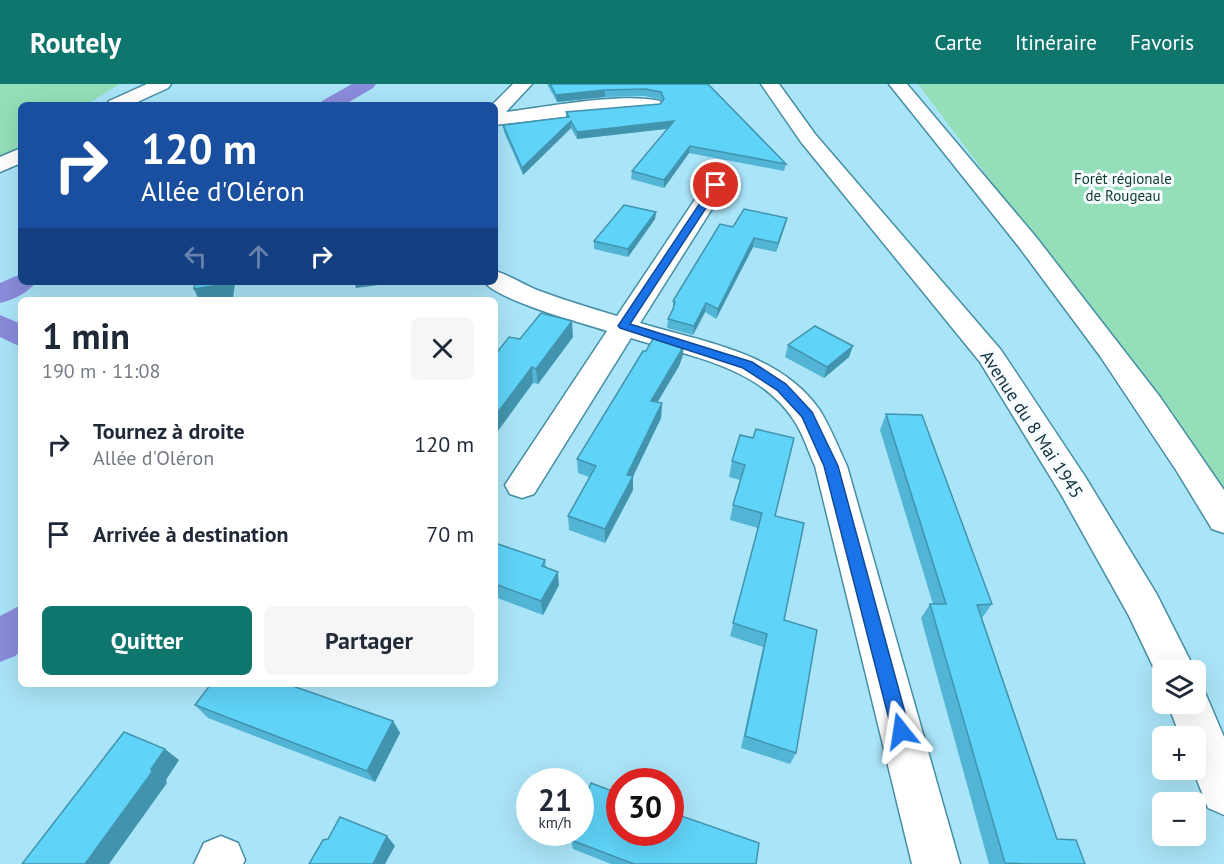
<!DOCTYPE html>
<html lang="fr">
<head>
<meta charset="utf-8">
<style>
  :root { --surface:#fff; --page:#f6f6f7; --text:#1f2937; --muted:#747a83; --accent:#0f766e }
  body { margin:0; font-family:"PT Sans",sans-serif; background:var(--page); color:var(--text); height:100vh; display:flex; flex-direction:column; font-size:22px; white-space:nowrap }
  * { box-sizing:border-box; margin:0 }
  p { font-size:20px; color:var(--muted) }
  .icon { flex:none; width:33px; height:33px; fill:none; stroke:currentColor; stroke-width:2; stroke-linecap:round; stroke-linejoin:round }
  .map { position:relative; flex:1; overflow:hidden }
  .side { position:absolute; left:18px; top:213px; width:480px; height:390px; display:flex; flex-direction:column; background:var(--surface); border-radius:9px; box-shadow:0 6px 24px #0002 }
  .side>* { flex:none }
  .banner { position:absolute; left:18px; top:18px; width:480px; height:183px; border-radius:9px; box-shadow:0 6px 24px #0002; background:#1a4fa0; color:#fff; overflow:hidden }
  .tools { position:absolute; left:1152px; top:576px; display:grid; gap:12px }
  .tools a { display:grid; place-items:center; width:54px; height:54px; border-radius:9px; background:var(--surface); box-shadow:0 6px 24px #0002; font-size:30px }
  .speed { position:absolute; left:516px; top:684px; display:flex; gap:12px; font-size:30px; font-weight:700; text-align:center }
  .speed>* { display:grid; place-content:center; width:78px; height:78px; border-radius:50%; background:var(--surface); box-shadow:0 6px 24px #0002; line-height:1 }
  .speed small { font-size:15px; font-weight:400 }
  .speed .limit { border:9px solid #d22; background:#fff; color:#111 }
  .pin { position:absolute; display:grid; place-items:center; width:51px; height:51px; color:#fff; margin:-26px; border:3px solid #fff; border-radius:50%; box-shadow:0 2px 6px #0007 }
  .me { position:absolute; width:66px; margin:-33px; rotate:345deg; stroke-linejoin:round; filter:drop-shadow(0 0 4px #0008) }
  .turn { display:flex; align-items:center; gap:21px; height:126px; padding:0 24px; font-size:27px }
  .turn .icon { width:78px; height:78px; stroke-width:2.5 }
  .turn b { display:block; font-size:42px; line-height:51px }
  .lanes { display:flex; align-items:center; height:57px; padding:0 24px; background:#0003; justify-content:center; gap:30px; direction:ltr }
  .lanes .off { opacity:.35 }
  .round { display:grid; place-items:center; flex:none; width:63px; height:63px; border-radius:9px; background:var(--page) }
  .headline { display:flex; align-items:center; justify-content:space-between; height:102px; padding:0 24px }
  h1 { font-size:36px; font-weight:600; line-height:45px }
  .primary-button { display:flex; gap:12px; margin-top:auto; padding:12px 24px }
  .primary-button a { flex:1; height:69px; border-radius:9px; background:var(--accent); color:#fff; font-size:24px; font-weight:600; line-height:69px; text-align:center }
  .primary-button a+a { background:var(--page); color:var(--text) }
  ul { padding:0; list-style:none }
  li { display:flex; align-items:center; gap:18px; height:90px; padding:0 24px }
  li div { flex:1 }
  li b { display:block; font-size:22px }
  li em { font-style:normal }
  header { display:flex; align-items:center; gap:36px; box-sizing:border-box; height:84px; padding:0 30px; background:var(--accent); color:#fff }
  header strong { font-size:28px }
  nav { display:flex; gap:33px; margin-inline-start:auto; font-size:21px }
  .map>svg:first-child { display:block }
</style>
</head>
<body>
<header>
<strong>Routely</strong>
<nav><a>Carte</a><a>Itinéraire</a><a>Favoris</a></nav>
</header>
<div class="map">
<svg width="1224" height="780" viewBox="0 0 1224 780">
  <rect width="100%" height="100%" fill="#aae4f8"/>
  <g fill="#94dfba">
    <path d="M0 0H120L86 21H21V62L0 74Z"/>
    <path d="M918 0H1224V408Z"/>
  </g>
  <g fill="none" stroke-linecap="round" stroke-linejoin="round">
    <g fill="#8a8bda" fill-rule="evenodd">
      <path d="M352 0H376L373 4 344 21H319L322 17Z"/>
      <path d="M21 190V198H36C28 209 13 216 0 219V199Z"/>
      <path d="M0 231 21 240V263L0 253Z"/>
      <path d="M21 521V567L15 572 0 578V532Z"/>
    </g>
    <defs>
      <g id="minor">
        <path d="M147 0H171L168 4 131 21H107L109 17Z"/>
        <path d="M513 0H532L506 28C546 23 623 8 660 17L662 21 660 25 615 27 495 41V21H492Z"/>
        <path d="M21 64V79L0 88V73Z"/>
        <path d="M716 95 724 96 727 101 640 239C702 258 779 268 819 325 830 342 838 363 847 382L960 780H912L815 382C808 367 803 349 793 335 758 282 688 272 631 254L534 410 522 414 510 410 505 401 607 247C579 238 502 218 484 198H495V187C509 191 523 200 537 206 564 216 590 224 617 232L708 96Z"/>
        <path d="M221 752 238 759 245 776 243 780H194L204 759Z"/>
      </g>
      <g id="primary">
        <path d="M761 0H779L815 50 1001 266 1086 394 1156 509 1195 586H1162V600L1161 599 1129 532 1062 412 980 278 801 58Z"/>
        <path d="M889 0H907L1036 153 1160 313 1224 406V449L1212 445 1176 386 1100 272 1019 163Z"/>
        <path d="M1196 602 1204 606 1224 653V731L1208 724 1193 686H1196V652H1180L1168 620H1196Z"/>
      </g>
    </defs>
    <use href="#minor" stroke="#448ea6" stroke-width="3"/>
    <use href="#primary" stroke="#448ea6" stroke-width="3"/>
    <use href="#minor" fill="#fff" fill-rule="evenodd"/>
    <use href="#primary" fill="#fff" fill-rule="evenodd"/>
  </g>
  <g fill="#52b5d5">
    <path d="M547 0H708L786 80 784 87 689 69 664 104 631 95 632 87 667 45 577 55 571 44 523 91 504 48 503 41 566 33V28L660 20 662 18 660 15 644 12 605 13 557 18Z"/>
    <path d="M656 128 655 135 628 173 594 165V157Z"/>
    <path d="M785 142 776 168 753 163 716 235 705 228 693 251 667 244 668 235 673 226V217L733 143Z"/>
    <path d="M573 253 538 300 533 299 520 255Z"/>
    <path d="M788 261 849 273 824 294 785 273Z"/>
    <path d="M646 267 683 271 679 282 657 318 662 319 661 334 633 392V406L605 459 569 446 568 432 589 393 578 389 577 375Z"/>
    <path d="M886 330 992 520 982 534 1057 755 1085 780H989L921 534 930 520H933L880 346Z"/>
    <path d="M740 351 775 432 796 669 790 680 741 664 763 563 730 552 758 444 730 436 733 421 740 396 729 393 732 377Z"/>
    <path d="M495 459 545 476 546 483 559 501 543 531 495 513Z"/>
    <path d="M195 621 393 637 400 649 375 698 208 634Z"/>
    <path d="M571 756 756 780H611L573 765Z"/>
  </g>
  <g fill="#4294ae">
    <path d="M605 6V13L557 18 556 11Z"/>
    <path d="M571 37V44L523 91 522 84Z"/>
    <path d="M674 37 673 44 577 55V48Z"/>
    <path d="M690 62 689 69 664 104V96Z"/>
    <path d="M656 128 655 135 628 173V165Z"/>
    <path d="M787 134 785 142 776 168 778 159Z"/>
    <path d="M754 154 753 163 716 235 718 225Z"/>
    <path d="M226 198H235L233 215 226 216H199L194 205Z"/>
    <path d="M354 198H401L356 204Z"/>
    <path d="M706 219 705 228 693 251 694 242Z"/>
    <path d="M572 237 573 253 538 300 536 285Z"/>
    <path d="M684 257 683 271 679 282 650 331 651 317Z"/>
    <path d="M853 262 849 273 824 294 827 283Z"/>
    <path d="M532 283 533 299 495 351V332Z"/>
    <path d="M662 319 661 334 628 403 633 392V406L605 459V445L627 391Z"/>
    <path d="M558 488 559 501 543 531 541 517Z"/>
    <path d="M393 637 400 649 375 698 367 687Z"/>
    <path d="M165 665 179 676 166 696 167 699 109 780H85Z"/>
    <path d="M387 752 395 762 385 780H373Z"/>
  </g>
  <g fill="#5fd3f8" stroke="#4294ae" stroke-width="1.5">
    <path d="M550 0H708L786 80 690 62 664 96 632 87 674 37 577 48 571 37 522 84 503 41 569 33 566 28 660 20 664 15 661 8 645 5 605 6 556 11Z"/>
    <path d="M624 121 656 128 628 165 594 157Z"/>
    <path d="M744 125 787 134 778 159 754 154 718 225 706 219 694 242 668 235 673 225 675 218 673 217 720 140 733 143Z"/>
    <path d="M195 198H226V200L194 205Z"/>
    <path d="M541 229 572 237 536 285 532 283 495 332V271L509 253 520 255Z"/>
    <path d="M815 242 853 262 827 283 788 261Z"/>
    <path d="M656 249 684 257 681 267 651 317 662 319 627 391 633 392 605 445 568 432 596 382 577 375 643 267H646Z"/>
    <path d="M886 330 922 331 992 520 977 521 1057 755 1076 756 1085 780H1027L1005 779 930 520H946Z"/>
    <path d="M756 345 794 354 775 432 804 439 784 536 817 546 796 669 745 652 767 550 733 539 762 429 733 421 745 381 732 377 740 351 753 354Z"/>
    <path d="M495 459 545 476 542 482 558 488 541 517 495 500Z"/>
    <path d="M211 600H287L393 637 367 687 195 621Z"/>
    <path d="M124 648 165 665 151 685 152 688 85 780H22Z"/>
    <path d="M591 699 620 710V748H670V728L759 759 756 780H634L571 756 574 748H580V729Z"/>
    <path d="M340 733 387 752 373 780H309L323 756 328 755Z"/>
  </g>
  <path fill="#1a73e8" stroke="#114b97" stroke-width="1.5" d="M716 98 721 101 630 240 752 278 786 300 812 328 838 382 910 647 907 653 901 656 895 653 892 647 824 382 802 333 777 306 743 284 620 244 618 242 712 101Z"/>
  <g text-anchor="middle" dominant-baseline="central" stroke-width="6" stroke-linejoin="round" paint-order="stroke">
    <g font-size="15" fill="#0e3a28" stroke="#f5fbfe">
      <text x="1123" y="94">Forêt régionale<tspan x="1123" dy="17">de Rougeau</tspan></text>
    </g>
    <g font-size="18" fill="#12313b" stroke="#f5fbfe">
      <text transform="translate(1032 340) rotate(57)">Avenue du 8 Mai 1945</text>
    </g>
  </g>
</svg>
<div class="tools">
<a><svg class="icon" aria-label="layers" viewBox="0 0 24 24"><path d="M12 4l9 5-9 5-9-5zM3 14l9 5 9-5"/></svg></a>
<a>+</a>
<a>−</a>
</div>
<div class="speed"><div>21<small>km/h</small></div><div class="limit">30</div></div>
<div class="pin" style="left:716px;top:101px;background:#d93025"><svg class="icon" aria-label="arrive" viewBox="0 0 24 24"><path d="M6 21V4h12l-3 4 3 4H6"/></svg></div>
<svg class="me" style="left:901px;top:647px" viewBox="-20 -20 40 40"><path d="M0-17L14 15 0 8-14 15z" fill="#1a73e8" stroke="#fff" stroke-width="4"/></svg>
<div class="banner">
<div class="turn"><svg class="icon" aria-label="right" viewBox="0 0 24 24"><path d="M7 20v-9h11M14 6l5 5-5 5"/></svg><div><b>120 m</b>Allée d'Oléron</div></div>
<div class="lanes"><svg class="icon off" aria-label="left" viewBox="0 0 24 24"><path d="M17 20v-9H6M10 6l-5 5 5 5"/></svg><svg class="icon off" aria-label="ahead" viewBox="0 0 24 24"><path d="M12 20V5M6 11l6-6 6 6"/></svg><svg class="icon" aria-label="right" viewBox="0 0 24 24"><path d="M7 20v-9h11M14 6l5 5-5 5"/></svg></div>
</div>
<section class="side">
<div class="headline"><div><h1>1 min</h1><p>190 m · 11:08</p></div><a class="round"><svg class="icon" aria-label="close" viewBox="0 0 24 24"><path d="M6 6l12 12M18 6L6 18"/></svg></a></div>
<ul>
<li><svg class="icon" aria-label="right" viewBox="0 0 24 24"><path d="M7 20v-9h11M14 6l5 5-5 5"/></svg><div><b>Tournez à droite</b><p>Allée d'Oléron</p></div><em>120 m</em></li>
<li><svg class="icon" aria-label="arrive" viewBox="0 0 24 24"><path d="M6 21V4h12l-3 4 3 4H6"/></svg><div><b>Arrivée à destination</b></div><em>70 m</em></li>
</ul>
<div class="primary-button"><a>Quitter</a><a>Partager</a></div>
</section>
</div>
</body>
</html>
